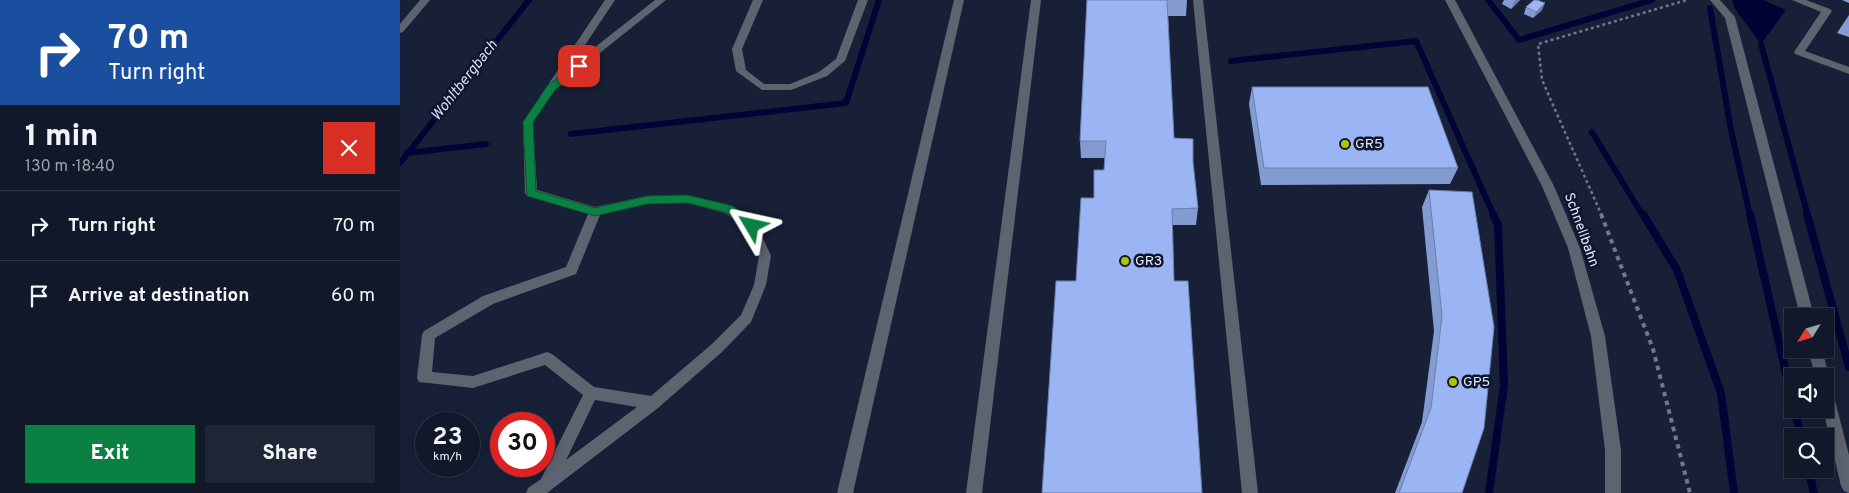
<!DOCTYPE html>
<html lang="en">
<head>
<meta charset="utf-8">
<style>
  :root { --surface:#111829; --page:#1e2535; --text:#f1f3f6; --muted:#9ca0a8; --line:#303746; --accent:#0b8043 }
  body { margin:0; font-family:Overpass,sans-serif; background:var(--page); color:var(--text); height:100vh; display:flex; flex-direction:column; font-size:19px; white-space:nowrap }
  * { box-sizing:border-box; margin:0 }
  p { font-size:16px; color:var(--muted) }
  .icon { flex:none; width:28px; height:28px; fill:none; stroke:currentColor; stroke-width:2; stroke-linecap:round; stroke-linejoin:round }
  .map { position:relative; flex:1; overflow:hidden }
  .details { display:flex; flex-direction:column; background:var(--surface); width:400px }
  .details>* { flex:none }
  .guide { background:#1a4fa0; color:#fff; overflow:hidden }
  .needle { width:32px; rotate:233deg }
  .fabs { position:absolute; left:1384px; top:308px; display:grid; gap:10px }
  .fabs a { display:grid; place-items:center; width:50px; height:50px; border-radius:0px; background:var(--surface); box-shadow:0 2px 12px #0003,0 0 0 1px var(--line); font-size:25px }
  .speed { position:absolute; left:15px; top:412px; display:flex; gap:10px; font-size:25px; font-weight:700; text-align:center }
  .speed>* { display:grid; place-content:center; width:65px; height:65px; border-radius:50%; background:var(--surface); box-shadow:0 2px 12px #0003,0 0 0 1px var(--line); line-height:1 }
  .speed small { font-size:12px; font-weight:400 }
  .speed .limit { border:8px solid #d22; background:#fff; color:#111 }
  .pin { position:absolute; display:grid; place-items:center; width:42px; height:42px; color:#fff; margin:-21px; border-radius:10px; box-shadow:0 2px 8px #0006 }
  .me { position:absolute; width:55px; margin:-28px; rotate:306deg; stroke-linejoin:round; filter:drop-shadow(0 0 4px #0008) }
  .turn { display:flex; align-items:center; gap:18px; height:105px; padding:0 25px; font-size:22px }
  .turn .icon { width:65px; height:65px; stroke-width:2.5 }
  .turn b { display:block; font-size:35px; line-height:42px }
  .round { display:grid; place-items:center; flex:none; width:52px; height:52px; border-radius:0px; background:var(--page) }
  .head { display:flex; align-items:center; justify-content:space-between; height:85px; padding:0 25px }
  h1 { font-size:30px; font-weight:800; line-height:38px }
  .button { display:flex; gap:10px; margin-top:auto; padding:10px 25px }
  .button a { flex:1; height:58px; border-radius:0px; background:var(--accent); color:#fff; font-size:20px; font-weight:800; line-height:58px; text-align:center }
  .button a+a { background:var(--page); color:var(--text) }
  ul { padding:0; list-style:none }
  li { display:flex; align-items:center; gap:15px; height:70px; padding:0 25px; border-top:1px solid var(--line) }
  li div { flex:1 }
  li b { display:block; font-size:19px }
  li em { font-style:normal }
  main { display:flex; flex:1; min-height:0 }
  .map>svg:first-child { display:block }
</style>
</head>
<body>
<main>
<section class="details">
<div class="guide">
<div class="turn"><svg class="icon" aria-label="right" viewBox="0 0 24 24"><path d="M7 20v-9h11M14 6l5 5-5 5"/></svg><div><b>70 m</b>Turn right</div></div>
</div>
<div class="head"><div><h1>1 min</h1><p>130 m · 18:40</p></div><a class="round" style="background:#d93025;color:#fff"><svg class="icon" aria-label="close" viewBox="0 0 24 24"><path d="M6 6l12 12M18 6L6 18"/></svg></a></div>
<ul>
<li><svg class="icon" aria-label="right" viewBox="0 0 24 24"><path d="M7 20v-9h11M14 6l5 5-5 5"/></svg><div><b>Turn right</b></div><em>70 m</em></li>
<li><svg class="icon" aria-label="arrive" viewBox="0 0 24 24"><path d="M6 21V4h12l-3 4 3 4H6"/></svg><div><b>Arrive at destination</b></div><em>60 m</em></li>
</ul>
<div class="button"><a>Exit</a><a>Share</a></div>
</section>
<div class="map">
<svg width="1449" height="493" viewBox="0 0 1449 493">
  <rect width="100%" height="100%" fill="#172037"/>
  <path fill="#020335" d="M1332 0H1363L1386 10 1361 44 1335 9Z"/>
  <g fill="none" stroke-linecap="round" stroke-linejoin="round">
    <g stroke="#020335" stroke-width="6">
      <path d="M1088 0 1119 40 1252 0"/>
      <path d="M1310 8 1331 130 1350 216"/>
      <path d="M1361 44 1408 216"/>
      <path d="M831 61 1016 41 1094 216"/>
      <path d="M1192 132 1243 216"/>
      <path d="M171 134 446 103 479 0"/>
      <path d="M7 153 86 144"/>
      <path d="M0 163 129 0"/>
    </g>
    <g stroke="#020335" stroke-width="8">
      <path d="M1243 214 1277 270 1321 393 1334 493"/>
      <path d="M1350 214 1392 400"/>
      <path d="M1407 214 1449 367"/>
      <path d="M1394 409 1401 436"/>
      <path d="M1408 469 1414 493"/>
      <path d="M1089 493 1104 385 1098 225 1093 214"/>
    </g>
    <path stroke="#70788c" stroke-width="2.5" stroke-dasharray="3 3" stroke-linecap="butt" d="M1202 216 1142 80 1138 44 1287 0"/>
    <path stroke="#70788c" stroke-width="4" stroke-dasharray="4.5 4.5" stroke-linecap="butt" d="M1201 214 1253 349 1290 493"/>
    <g fill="#5e6370" fill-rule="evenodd">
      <path d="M20 0H30L3 32 0 33V24Z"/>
      <path d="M205 0H215L171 66 255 0H266L165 81 160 82 133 122 137 190 195 207 247 196 287 195 329 205 356 223 371 256 366 285 351 322 322 352 258 408 147 493H126L128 488 141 479 183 395 145 365 73 388 19 382 17 378 22 335 24 331 83 296 166 267 188 214 127 196 125 193 123 122ZM287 203 325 213 347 229 359 256 354 285 341 315 312 344 251 396 194 387 152 354 147 352 73 376 32 372 35 338 93 304 176 274 200 215 247 204ZM195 400 237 407 166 460Z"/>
      <path d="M353 0H363L342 49 346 70 364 84H390L419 72 436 59 458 0H468L445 61 427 76 391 90H362L336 71 332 49Z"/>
      <path d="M554 0H564L453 493H437Z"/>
      <path d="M631 0H641L582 493H566Z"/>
      <path d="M793 0H803L858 493H842Z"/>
      <path d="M1045 0H1055L1154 186 1180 248 1205 336 1221 450V493H1205V450L1191 336 1168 248 1142 186Z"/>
      <path d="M1310 0H1320L1335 17 1414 316H1400L1325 18Z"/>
      <path d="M1392 0H1406L1430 9 1432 11 1405 51 1449 67V74L1395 54 1394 52 1421 12Z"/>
      <path d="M1408 349H1422L1429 376 1427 380 1425 381V376H1415Z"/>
      <path d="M1425 383 1430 384 1432 389 1449 455V493L1444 491 1441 486 1423 409H1425Z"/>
    </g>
  </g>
  <g fill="#849bd2">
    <path d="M687 0H787L786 16H768L774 138 793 162 798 208 796 225H772L676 281 694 198 704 170 705 158H681L680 141Z"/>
    <path d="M1104 0H1120L1111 9 1102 4Z"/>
    <path d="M1442 0H1449V3Z"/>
    <path d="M1126 7 1142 10 1133 18 1124 14Z"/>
    <path d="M1449 15V37L1437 33Z"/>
    <path d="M852 87 1058 168 1050 184 861 185 849 104Z"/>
    <path d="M1029 190 1062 493H995L1022 422 1034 331 1022 207Z"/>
  </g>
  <g fill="#6c7eab">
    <path d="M1116 0H1120L1111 9 1114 2Z"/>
    <path d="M1145 3 1142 10 1133 18 1136 12Z"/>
  </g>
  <g fill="#9ab4f4" stroke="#6c7eab">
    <path d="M687 0H767L774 138 793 139V162L798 208 772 209 774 281H788L802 493H642L656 281H676L681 198H694V170H704L706 141H680Z"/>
    <path d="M1134 0H1137L1145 3 1136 12 1126 7Z"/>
    <path d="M852 87H1028L1058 168H864Z"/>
    <path d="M1029 190 1072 192 1094 327 1084 428 1062 493H999L1031 408 1042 316Z"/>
  </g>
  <path fill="#0b8043" stroke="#07532c" d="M179 63 183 66 182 68 155 90 133 122 136 191 195 208 247 196 287 195 333 206 356 223 358 226 356 229H348L325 212 287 203 247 204 195 216 127 196 123 122 148 85Z"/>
  <g fill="#b0c502" stroke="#0e162d" stroke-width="2">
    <circle cx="945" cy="144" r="5"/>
    <circle cx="725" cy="261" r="5"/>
    <circle cx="1053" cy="382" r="5"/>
  </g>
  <g text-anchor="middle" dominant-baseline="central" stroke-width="5" stroke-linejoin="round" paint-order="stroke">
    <g font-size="14" fill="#e4ebfc" stroke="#0e162d" text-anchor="start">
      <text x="955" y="144">GR5</text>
      <text x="735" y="261">GR3</text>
      <text x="1063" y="382">GP5</text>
    </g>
    <g font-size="14" fill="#e4ebfc" stroke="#0e162d">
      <text transform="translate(1181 230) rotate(70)">Schnellbahn</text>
    </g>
    <g font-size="15" font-style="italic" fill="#d5def3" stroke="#0e162d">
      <text transform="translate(65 81) rotate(-52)">Wohltbergbach</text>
    </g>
  </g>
</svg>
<div class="fabs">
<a><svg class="needle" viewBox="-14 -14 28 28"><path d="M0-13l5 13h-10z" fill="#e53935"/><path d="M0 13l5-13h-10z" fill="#9ca0a8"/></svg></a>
<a><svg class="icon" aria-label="sound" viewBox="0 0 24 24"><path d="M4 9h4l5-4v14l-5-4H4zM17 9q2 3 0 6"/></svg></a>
<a><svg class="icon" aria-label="search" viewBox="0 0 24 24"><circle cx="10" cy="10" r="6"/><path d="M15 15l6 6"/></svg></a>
</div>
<div class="speed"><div>23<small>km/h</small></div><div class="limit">30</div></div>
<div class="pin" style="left:179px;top:66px;background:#d93025"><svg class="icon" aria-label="arrive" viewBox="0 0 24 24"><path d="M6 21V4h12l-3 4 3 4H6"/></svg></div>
<svg class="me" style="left:352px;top:226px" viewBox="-20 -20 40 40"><path d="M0-17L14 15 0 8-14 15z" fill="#0b8043" stroke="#fff" stroke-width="4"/></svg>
</div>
</main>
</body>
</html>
